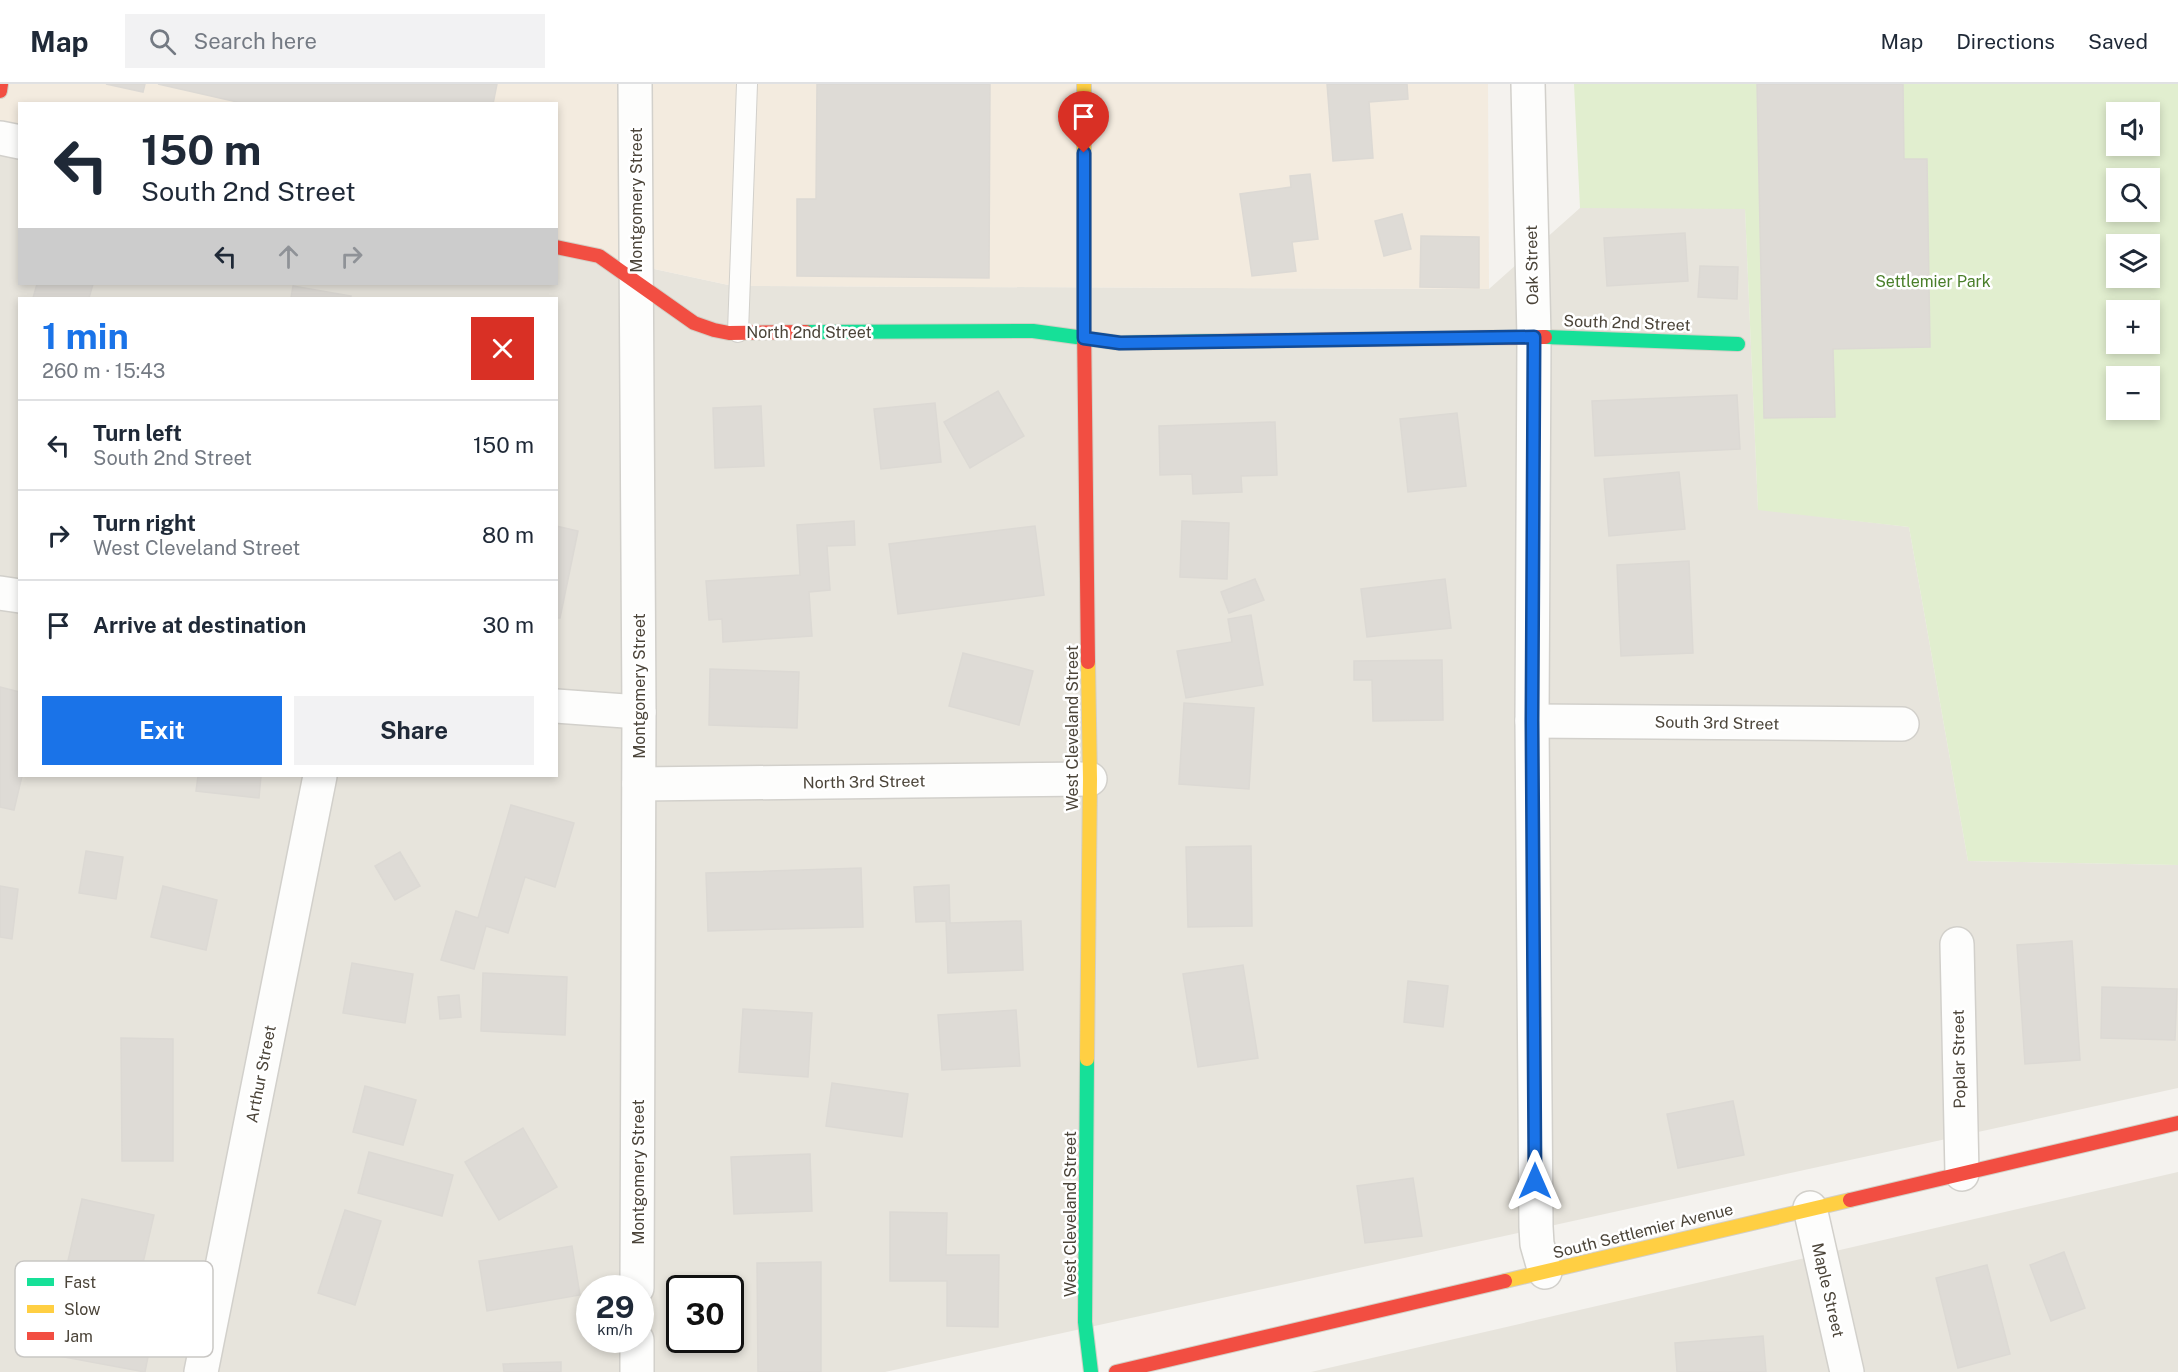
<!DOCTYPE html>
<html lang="en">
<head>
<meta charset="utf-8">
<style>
  :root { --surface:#fff; --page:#f2f2f3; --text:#1f2937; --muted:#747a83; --line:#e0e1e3; --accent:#1a73e8 }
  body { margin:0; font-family:"Public Sans",sans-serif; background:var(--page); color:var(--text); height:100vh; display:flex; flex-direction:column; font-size:22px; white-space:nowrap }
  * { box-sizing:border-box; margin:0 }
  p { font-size:20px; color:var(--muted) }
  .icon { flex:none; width:33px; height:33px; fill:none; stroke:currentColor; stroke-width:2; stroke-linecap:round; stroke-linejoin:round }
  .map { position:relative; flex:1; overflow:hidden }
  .side { position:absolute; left:18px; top:213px; width:540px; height:480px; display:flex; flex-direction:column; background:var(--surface); border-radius:0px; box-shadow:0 3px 9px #0003 }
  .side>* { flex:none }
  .banner { position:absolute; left:18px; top:18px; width:540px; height:183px; border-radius:0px; box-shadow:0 3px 9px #0003; background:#fff; color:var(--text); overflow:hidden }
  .fabs { position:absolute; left:2106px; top:18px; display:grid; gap:12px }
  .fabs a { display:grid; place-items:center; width:54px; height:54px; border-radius:0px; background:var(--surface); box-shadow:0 3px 9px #0003; font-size:30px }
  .speed { position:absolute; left:576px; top:1191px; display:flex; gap:12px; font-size:30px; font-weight:700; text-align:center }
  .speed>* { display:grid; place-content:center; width:78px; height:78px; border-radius:50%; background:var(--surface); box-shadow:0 3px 9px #0003; line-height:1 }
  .speed small { font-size:15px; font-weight:400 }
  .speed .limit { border:3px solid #111; border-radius:9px; background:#fff; color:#111 }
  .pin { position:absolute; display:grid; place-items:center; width:51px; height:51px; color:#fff; margin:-62px -26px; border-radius:50% 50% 50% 0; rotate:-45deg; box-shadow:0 0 6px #0007 }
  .pin .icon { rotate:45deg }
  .me { position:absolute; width:66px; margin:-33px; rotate:0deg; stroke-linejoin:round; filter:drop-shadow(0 0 4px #0008) }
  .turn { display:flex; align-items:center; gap:21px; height:126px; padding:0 24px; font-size:27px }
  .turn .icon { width:78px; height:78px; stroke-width:2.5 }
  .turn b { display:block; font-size:42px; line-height:51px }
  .lanes { display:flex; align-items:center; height:57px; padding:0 24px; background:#0003; justify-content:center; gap:30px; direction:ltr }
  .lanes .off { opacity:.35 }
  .round { display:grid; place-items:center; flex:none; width:63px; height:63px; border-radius:0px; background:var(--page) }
  .overview { display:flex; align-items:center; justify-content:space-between; height:102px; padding:0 24px }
  h1 { font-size:36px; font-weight:700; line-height:45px; color:var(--accent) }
  .cta { display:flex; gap:12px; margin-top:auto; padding:12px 24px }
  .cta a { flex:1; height:69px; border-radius:0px; background:var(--accent); color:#fff; font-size:24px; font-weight:700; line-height:69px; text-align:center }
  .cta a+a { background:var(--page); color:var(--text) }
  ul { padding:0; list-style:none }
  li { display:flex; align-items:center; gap:18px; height:90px; padding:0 24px; border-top:2px solid var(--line) }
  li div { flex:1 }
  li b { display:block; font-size:22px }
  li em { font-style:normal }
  header { display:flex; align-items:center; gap:36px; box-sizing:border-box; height:84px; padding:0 30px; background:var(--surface); border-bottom:2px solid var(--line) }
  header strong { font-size:28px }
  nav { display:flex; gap:33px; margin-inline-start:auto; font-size:21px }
  .search { width:420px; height:54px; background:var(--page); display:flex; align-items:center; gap:15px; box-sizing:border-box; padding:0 21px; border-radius:0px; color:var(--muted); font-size:22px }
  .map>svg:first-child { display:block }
</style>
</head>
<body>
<header>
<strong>Map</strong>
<div class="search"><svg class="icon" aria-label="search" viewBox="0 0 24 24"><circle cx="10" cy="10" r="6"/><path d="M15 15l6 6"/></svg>Search here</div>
<nav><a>Map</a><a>Directions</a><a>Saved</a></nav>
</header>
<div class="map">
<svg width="2178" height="1288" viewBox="0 0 2178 1288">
  <rect width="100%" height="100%" fill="#f4f2ee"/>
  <g fill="#e7e4dc" fill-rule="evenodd">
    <path d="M0 45 19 49 20 200H556L557 164 733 202 1489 205 1580 124H1745L1758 425 1909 443 1968 777 2178 781V1004L885 1288H0ZM20 214H556V692H20ZM590 1204H640V1256H590ZM680 1204H730V1256H680Z"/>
    <path d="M2178 1088V1288H1311Z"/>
  </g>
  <path fill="#f3ebdf" d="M0 0H1488L1489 205 733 202 557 164 556 20H20L19 49 0 45Z"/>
  <path fill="#e1eecf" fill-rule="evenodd" d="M1574 0H2178V781L1968 777 1909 443 1758 426 1745 125 1580 124ZM2116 28H2150V62H2116ZM2116 94H2150V128H2116ZM2116 160H2150V194H2116ZM2116 226H2150V260H2116ZM2116 292H2150V326H2116Z"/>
  <g fill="#dedbd6" stroke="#dcd9d4" stroke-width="1.5">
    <path d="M106 0H145L143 8Z"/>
    <path d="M158 0H497L493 20H246Z"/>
    <path d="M817 0H990L989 194 797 192V115H816Z"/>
    <path d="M1327 0H1407L1408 15 1369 18 1373 74 1333 77Z"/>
    <path d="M1757 0H1903L1904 75H1927L1930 263 1833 265 1835 333 1764 334Z"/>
    <path d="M1310 90 1318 155 1292 158 1296 187 1252 192 1240 110 1291 103 1290 92Z"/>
    <path d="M1402 130 1411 165 1384 172 1375 137Z"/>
    <path d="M1685 149 1688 197 1607 202 1604 154Z"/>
    <path d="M1421 152 1479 153V204L1420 203Z"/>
    <path d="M1700 182 1738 183 1737 215 1698 213Z"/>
    <path d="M37 200H93L89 214H33Z"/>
    <path d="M293 202 351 212 350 214H291Z"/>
    <path d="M998 307 1024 352 970 384 944 338Z"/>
    <path d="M1737 311 1740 365 1595 372 1592 317Z"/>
    <path d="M935 319 941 378 881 385 874 325Z"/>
    <path d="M761 322 764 382 715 384 713 324Z"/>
    <path d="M1457 329 1466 402 1408 408 1400 335Z"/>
    <path d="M1275 338 1277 391 1241 392 1242 408 1193 410 1192 390 1160 391 1159 342Z"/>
    <path d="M1679 388 1685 445 1609 452 1604 395Z"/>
    <path d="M854 437 855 461 827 462 830 506 809 508 812 552 723 558 722 535 709 536 706 497 800 491 797 441Z"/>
    <path d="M1182 437 1229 439 1227 495 1180 493Z"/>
    <path d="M556 442 578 447 560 534H556Z"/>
    <path d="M1035 442 1044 511 898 530 889 460Z"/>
    <path d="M1689 477 1693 569 1621 572 1617 481Z"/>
    <path d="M1255 495 1264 516 1229 529 1221 508Z"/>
    <path d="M1445 495 1451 544 1367 553 1361 505Z"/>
    <path d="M1251 531 1263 601 1186 614 1177 567 1232 558 1228 535Z"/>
    <path d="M963 569 1033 587 1019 641 949 622Z"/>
    <path d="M1442 576 1443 636 1373 637 1372 596H1354V577Z"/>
    <path d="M710 585 799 588 797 644 709 641Z"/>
    <path d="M0 603 20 608V692H22L14 726 0 723Z"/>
    <path d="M1184 619 1254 624 1249 705 1179 700Z"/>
    <path d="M198 692H261L259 714 196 707Z"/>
    <path d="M511 721 574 739 555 803 525 793 508 849 486 842 474 885 441 876 456 827 478 834Z"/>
    <path d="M1251 762 1252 842 1188 843 1186 763Z"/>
    <path d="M86 767 123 773 116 815 79 809Z"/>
    <path d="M400 768 420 802 395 816 375 782Z"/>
    <path d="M861 784 863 843 708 847 706 789Z"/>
    <path d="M949 801 950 839 1021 837 1023 886 948 889 946 837 916 838 914 803Z"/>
    <path d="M0 802 18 805 12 855 0 853Z"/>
    <path d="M163 802 217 816 206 866 151 853Z"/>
    <path d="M2072 857 2080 976 2025 980 2017 861Z"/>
    <path d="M352 879 413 890 405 939 343 929Z"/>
    <path d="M1243 881 1258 974 1198 983 1183 890Z"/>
    <path d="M483 889 567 893 565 951 481 947Z"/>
    <path d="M1408 897 1448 902 1443 943 1404 938Z"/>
    <path d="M2102 903 2177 905 2175 956 2101 954Z"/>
    <path d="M459 911 461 933 440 935 438 913Z"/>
    <path d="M743 925 812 929 808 993 739 988Z"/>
    <path d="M1016 926 1020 982 942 986 938 931Z"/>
    <path d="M121 954 173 955V1077H122Z"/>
    <path d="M832 999 908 1010 902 1053 826 1042Z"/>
    <path d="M365 1002 416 1016 403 1061 353 1048Z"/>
    <path d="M1733 1017 1744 1071 1678 1084 1667 1030Z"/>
    <path d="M523 1044 557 1103 499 1136 465 1078Z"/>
    <path d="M369 1068 453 1091 442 1132 358 1109Z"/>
    <path d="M810 1070 812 1127 734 1130 731 1073Z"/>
    <path d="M1413 1094 1422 1152 1365 1159 1357 1102Z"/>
    <path d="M82 1115 154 1131 137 1205 65 1190Z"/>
    <path d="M345 1126 381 1137 355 1221 318 1209Z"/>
    <path d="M890 1128 947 1129 946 1171H999L998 1243 947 1242V1197H890Z"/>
    <path d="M572 1162 580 1211 487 1227 479 1177Z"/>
    <path d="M2064 1168 2085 1224 2051 1237 2030 1181Z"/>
    <path d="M821 1178V1288H758L757 1179Z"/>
    <path d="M1987 1181 2010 1270 1958 1284 1936 1194Z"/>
    <path d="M65 1204 141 1218 135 1256 151 1258 145 1288 53 1271Z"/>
    <path d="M1763 1252 1766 1288H1677L1675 1259Z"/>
    <path d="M561 1278V1288H504L503 1280Z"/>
  </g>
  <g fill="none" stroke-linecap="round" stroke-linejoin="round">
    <defs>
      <path id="lane" d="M738 248 747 0"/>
      <g id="street">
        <path d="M635 0 639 628 637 1204"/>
        <path d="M1528 0 1534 253 1532 637 1536 1143 1537 1160 1545 1188"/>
        <path d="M0 54 20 58"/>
        <path d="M0 509 20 512"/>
        <path d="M556 622 639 628"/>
        <path d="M1532 637 1902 640"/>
        <path d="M639 700 1090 695"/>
        <path d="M1957 860 1962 1090"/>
        <path d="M1810 1124 1847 1288"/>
        <path d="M201 1288 320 692"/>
        <path d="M637 1288V1256"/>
      </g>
      <g id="fast">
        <path d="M806 248 1033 247 1120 259 1223 257"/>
        <path d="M1545 253 1738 260"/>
        <path d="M1087 975 1085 1238 1091 1288"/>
      </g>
      <g id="slow">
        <path d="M1084 0V241"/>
        <path d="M1087 975 1090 695 1088 578"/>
        <path d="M1505 1197 1850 1116"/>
      </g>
      <g id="jam">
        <path d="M0 7 1 0"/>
        <path d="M556 163 599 172 694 239 714 246 729 249 806 248"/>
        <path d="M1084 241 1088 578"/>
        <path d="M1223 257 1545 253"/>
        <path d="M1850 1116 2178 1039"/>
        <path d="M1116 1288 1505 1197"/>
      </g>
    </defs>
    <use href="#lane" stroke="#d2d0cb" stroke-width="22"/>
    <use href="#street" stroke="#d2d0cb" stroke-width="36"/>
    <use href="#fast" stroke="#d3cfc5" stroke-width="16"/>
    <use href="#slow" stroke="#d3cfc5" stroke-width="16"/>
    <use href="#jam" stroke="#d3cfc5" stroke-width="16"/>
    <use href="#lane" stroke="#fdfdfc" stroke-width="20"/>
    <use href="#street" stroke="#fdfdfc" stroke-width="33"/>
    <use href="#fast" stroke="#16e098" stroke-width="14"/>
    <use href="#slow" stroke="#ffcf43" stroke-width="14"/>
    <use href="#jam" stroke="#f24e42" stroke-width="14"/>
  </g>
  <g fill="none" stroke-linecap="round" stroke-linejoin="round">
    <defs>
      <path id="route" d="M1084 69V254L1120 259 1534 253 1532 637 1535 1097"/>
    </defs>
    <use href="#route" stroke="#114b97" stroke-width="15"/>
    <use href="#route" stroke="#1a73e8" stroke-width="10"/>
  </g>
  <g text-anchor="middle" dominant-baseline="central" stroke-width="5" stroke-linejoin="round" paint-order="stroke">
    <g font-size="16" fill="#4b4439" stroke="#fff">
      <text transform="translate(636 116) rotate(-90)">Montgomery Street</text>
      <text transform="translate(1532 181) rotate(-91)">Oak Street</text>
      <text transform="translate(1627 239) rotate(2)">South 2nd Street</text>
      <text x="809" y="248">North 2nd Street</text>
      <text transform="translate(639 602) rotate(-90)">Montgomery Street</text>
      <text transform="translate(1717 639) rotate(1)">South 3rd Street</text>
      <text transform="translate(1072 644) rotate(-90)">West Cleveland Street</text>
      <text transform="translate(864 698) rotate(-1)">North 3rd Street</text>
      <text transform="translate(1959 975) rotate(-91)">Poplar Street</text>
      <text transform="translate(261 990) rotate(-79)">Arthur Street</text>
      <text transform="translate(638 1088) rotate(-90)">Montgomery Street</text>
      <text transform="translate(1070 1130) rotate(-90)">West Cleveland Street</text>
      <text transform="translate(1643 1147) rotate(-14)">South Settlemier Avenue</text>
      <text transform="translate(1828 1206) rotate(77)">Maple Street</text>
    </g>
    <g font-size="16" fill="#4a7f2a" stroke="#fff">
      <text x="1933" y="197">Settlemier Park</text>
    </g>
  </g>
  <rect x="15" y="1177" width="198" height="96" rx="9" fill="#fff" stroke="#c9c7c4" stroke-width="1.5"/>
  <rect x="27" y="1194" width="27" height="8" fill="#16e098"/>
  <rect x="27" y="1221" width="27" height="8" fill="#ffcf43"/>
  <rect x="27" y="1248" width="27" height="8" fill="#f24e42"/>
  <g font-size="16" fill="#4b4439">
    <text x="64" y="1204">Fast</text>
    <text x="64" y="1231">Slow</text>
    <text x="64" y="1258">Jam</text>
  </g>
</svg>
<div class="fabs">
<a><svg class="icon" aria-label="sound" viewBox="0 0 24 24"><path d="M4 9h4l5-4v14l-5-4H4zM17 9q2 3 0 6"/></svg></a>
<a><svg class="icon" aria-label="search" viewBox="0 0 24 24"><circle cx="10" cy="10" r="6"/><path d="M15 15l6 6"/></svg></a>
<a><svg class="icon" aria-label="layers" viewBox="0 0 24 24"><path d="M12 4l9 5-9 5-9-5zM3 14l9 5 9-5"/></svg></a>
<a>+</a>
<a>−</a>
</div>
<div class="speed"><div>29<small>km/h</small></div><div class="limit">30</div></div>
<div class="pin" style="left:1084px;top:69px;background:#d93025"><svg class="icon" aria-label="arrive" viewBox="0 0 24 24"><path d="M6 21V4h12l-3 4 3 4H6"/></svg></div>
<svg class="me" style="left:1535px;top:1097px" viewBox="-20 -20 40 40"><path d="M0-17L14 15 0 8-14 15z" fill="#1a73e8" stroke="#fff" stroke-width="4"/></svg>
<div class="banner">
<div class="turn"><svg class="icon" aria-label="left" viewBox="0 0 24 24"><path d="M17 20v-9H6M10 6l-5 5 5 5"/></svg><div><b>150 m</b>South 2nd Street</div></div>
<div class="lanes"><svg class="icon" aria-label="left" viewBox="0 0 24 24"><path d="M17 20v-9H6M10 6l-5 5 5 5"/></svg><svg class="icon off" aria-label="ahead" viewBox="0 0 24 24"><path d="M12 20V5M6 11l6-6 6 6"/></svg><svg class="icon off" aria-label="right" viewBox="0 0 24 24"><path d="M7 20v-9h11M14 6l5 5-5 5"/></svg></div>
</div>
<section class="side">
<div class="overview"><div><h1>1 min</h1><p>260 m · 15:43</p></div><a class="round" style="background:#d93025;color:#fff"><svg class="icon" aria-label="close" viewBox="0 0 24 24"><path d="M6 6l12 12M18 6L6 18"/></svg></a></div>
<ul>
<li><svg class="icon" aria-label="left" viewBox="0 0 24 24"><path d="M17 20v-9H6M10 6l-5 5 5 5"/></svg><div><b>Turn left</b><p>South 2nd Street</p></div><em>150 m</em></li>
<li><svg class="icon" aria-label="right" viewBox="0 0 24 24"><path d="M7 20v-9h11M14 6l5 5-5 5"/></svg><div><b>Turn right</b><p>West Cleveland Street</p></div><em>80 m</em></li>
<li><svg class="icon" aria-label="arrive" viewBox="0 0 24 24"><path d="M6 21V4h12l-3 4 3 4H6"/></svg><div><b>Arrive at destination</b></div><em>30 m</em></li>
</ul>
<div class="cta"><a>Exit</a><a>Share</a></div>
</section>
</div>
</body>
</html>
